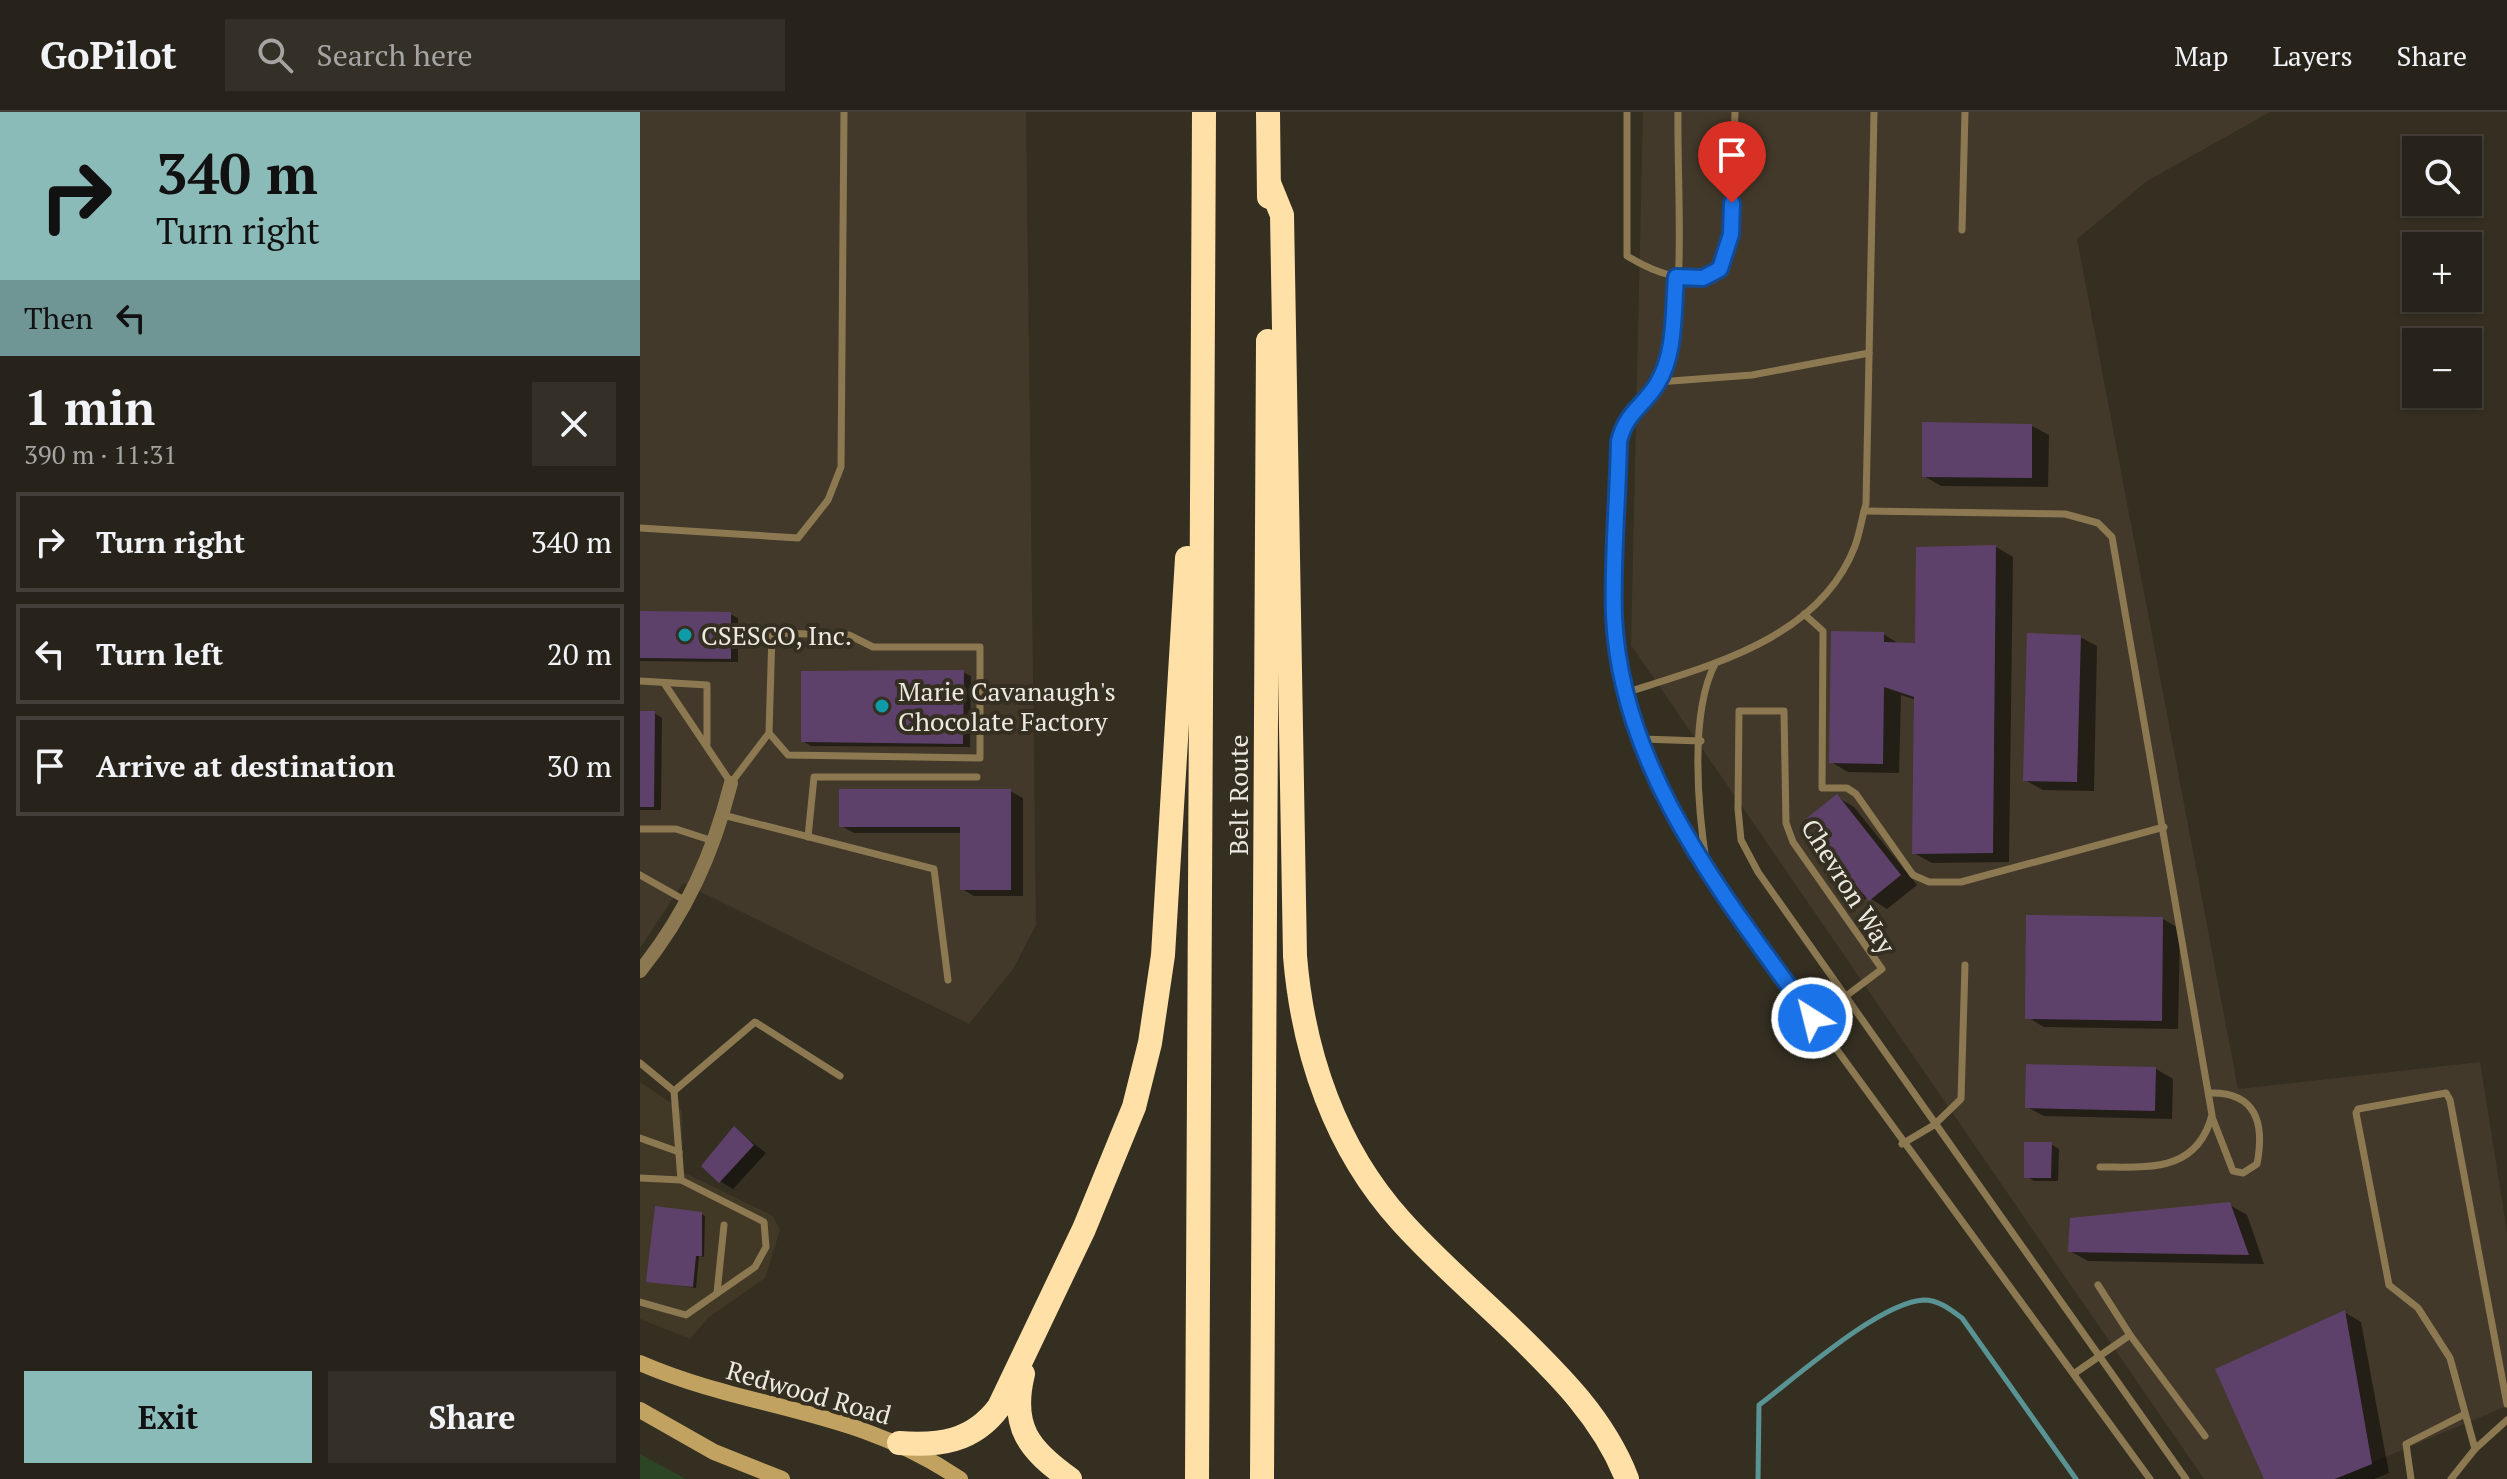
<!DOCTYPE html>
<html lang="en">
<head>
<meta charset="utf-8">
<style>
  :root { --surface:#28231a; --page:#342f27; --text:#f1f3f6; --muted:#a5a4a2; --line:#444039; --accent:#8bbbb9 }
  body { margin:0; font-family:"PT Serif",serif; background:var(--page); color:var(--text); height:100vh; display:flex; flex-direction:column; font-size:30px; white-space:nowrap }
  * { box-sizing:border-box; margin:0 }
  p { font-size:26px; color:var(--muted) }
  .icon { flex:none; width:44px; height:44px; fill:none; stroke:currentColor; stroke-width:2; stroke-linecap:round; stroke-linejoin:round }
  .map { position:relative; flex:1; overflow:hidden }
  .side { display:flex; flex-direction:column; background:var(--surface); width:640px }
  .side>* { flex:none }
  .guide { background:#8bbbb9; color:#111; overflow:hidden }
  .controls { position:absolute; left:1762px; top:24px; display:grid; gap:16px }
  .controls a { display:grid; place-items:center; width:80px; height:80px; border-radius:0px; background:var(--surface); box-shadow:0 2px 6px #0004,0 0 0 2px var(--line); font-size:40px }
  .pin { position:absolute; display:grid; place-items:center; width:68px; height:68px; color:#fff; margin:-82px -34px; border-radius:50% 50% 50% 0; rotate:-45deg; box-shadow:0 0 8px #0007 }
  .pin .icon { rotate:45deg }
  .me { position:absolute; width:88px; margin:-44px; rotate:324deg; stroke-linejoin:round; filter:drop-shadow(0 0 6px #0008) }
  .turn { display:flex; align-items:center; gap:28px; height:168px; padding:0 24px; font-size:36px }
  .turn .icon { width:104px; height:104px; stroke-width:2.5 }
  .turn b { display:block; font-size:56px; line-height:68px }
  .then { display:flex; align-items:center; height:76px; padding:0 24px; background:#0003; gap:16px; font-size:30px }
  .round { display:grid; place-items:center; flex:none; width:84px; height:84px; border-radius:0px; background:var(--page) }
  .head { display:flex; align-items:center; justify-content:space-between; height:136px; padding:0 24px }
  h1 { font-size:48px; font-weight:600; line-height:60px }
  .action { display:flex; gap:16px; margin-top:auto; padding:16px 24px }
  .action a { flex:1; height:92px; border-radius:0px; background:var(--accent); color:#111; font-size:32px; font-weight:600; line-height:92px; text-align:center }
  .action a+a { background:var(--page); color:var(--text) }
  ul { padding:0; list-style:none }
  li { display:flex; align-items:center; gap:24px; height:100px; margin:0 16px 12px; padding:0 8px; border:4px solid var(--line); border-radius:0px }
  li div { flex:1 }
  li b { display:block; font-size:30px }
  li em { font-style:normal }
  header { display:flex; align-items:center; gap:48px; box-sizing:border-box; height:112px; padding:0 40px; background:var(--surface); border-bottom:2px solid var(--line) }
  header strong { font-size:38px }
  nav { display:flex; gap:44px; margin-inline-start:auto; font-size:28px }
  .search { width:560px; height:72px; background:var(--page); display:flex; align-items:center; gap:20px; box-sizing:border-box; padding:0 28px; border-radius:0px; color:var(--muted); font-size:30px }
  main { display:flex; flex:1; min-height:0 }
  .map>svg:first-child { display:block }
</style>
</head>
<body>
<header>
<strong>GoPilot</strong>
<div class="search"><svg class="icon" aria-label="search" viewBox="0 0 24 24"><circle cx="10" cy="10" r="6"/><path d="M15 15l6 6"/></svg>Search here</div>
<nav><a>Map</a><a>Layers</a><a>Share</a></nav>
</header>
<main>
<section class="side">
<div class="guide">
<div class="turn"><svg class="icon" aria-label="right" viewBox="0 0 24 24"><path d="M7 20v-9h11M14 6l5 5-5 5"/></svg><div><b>340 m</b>Turn right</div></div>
<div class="then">Then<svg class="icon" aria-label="left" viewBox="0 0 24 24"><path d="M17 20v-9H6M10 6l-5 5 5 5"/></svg></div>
</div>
<div class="head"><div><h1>1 min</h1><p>390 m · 11:31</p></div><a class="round"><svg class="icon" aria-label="close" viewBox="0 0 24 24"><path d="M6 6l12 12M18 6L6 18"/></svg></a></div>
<ul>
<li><svg class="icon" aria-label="right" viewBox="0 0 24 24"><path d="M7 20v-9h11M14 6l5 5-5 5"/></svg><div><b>Turn right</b></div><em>340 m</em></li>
<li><svg class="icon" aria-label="left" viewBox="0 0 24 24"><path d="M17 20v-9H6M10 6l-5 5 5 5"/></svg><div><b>Turn left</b></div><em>20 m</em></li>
<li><svg class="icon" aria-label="arrive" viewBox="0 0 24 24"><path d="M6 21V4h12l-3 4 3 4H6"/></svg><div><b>Arrive at destination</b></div><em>30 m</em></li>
</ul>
<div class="action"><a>Exit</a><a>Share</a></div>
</section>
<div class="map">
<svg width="1867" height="1367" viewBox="0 0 1867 1367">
  <rect width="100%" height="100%" fill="#352f22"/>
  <path fill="#413826" d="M0 970 42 998 43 1060 133 1104 140 1118 125 1166 69 1205 50 1227 0 1207Z"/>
  <g fill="#43392a">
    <path d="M0 0H386L396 813 373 857 329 912 43 771 0 836Z"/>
    <path d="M1003 0H1630L1507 69 1437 127 1598 977 1840 950 1867 1120V1294L1693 1367H1564L991 533Z"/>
  </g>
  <path fill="#2c4525" d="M0 1342 46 1367H0Z"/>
  <g fill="#0007">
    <path d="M1392 314 1409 323 1408 375 1301 374 1284 364Z"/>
    <path d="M1356 435 1373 445 1369 750 1292 751 1274 741 1276 588 1261 583 1259 661 1208 660 1191 650 1243 522 1261 533H1277Z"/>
    <path d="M0 501 90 502 98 506V550L0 549Z"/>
    <path d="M1440 525 1457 534 1454 679 1403 678 1385 668Z"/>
    <path d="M323 560 331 564 330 635 171 634 163 629Z"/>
    <path d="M0 601H14L22 606 21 698H0Z"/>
    <path d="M370 679 383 686V784H334L322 777V721H214L201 714Z"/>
    <path d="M1197 685 1214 695 1277 773 1247 797 1228 785 1220 791 1203 781 1210 756Z"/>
    <path d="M1523 807 1540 817 1538 917 1404 915 1387 905Z"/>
    <path d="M1516 957 1533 967 1532 1007 1404 1004 1387 995Z"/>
    <path d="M95 1017 126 1041 93 1077 80 1069Z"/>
    <path d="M1411 1032 1419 1037 1418 1069H1394L1386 1064Z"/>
    <path d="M1590 1093 1607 1103 1624 1152 1448 1149 1430 1139Z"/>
    <path d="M61 1102 65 1104 64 1145 59 1144 56 1176 8 1169Z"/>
    <path d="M1704 1200 1721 1210 1749 1361 1734 1367H1626Z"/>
  </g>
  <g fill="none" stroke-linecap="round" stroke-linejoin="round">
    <path stroke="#5a9394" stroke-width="5" d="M1118 1367 1119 1293C1156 1265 1240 1190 1284 1188 1299 1188 1311 1198 1322 1206L1436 1367"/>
  </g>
  <g fill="#5d416b">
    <path d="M1282 310 1392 312V366L1282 365Z"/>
    <path d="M1356 433 1353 741 1272 742 1274 585 1244 575 1243 652 1189 651 1191 519 1244 520V530L1275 531 1276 435Z"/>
    <path d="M0 499 91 500V547L0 546Z"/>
    <path d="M1387 521 1441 523 1437 670 1383 669Z"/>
    <path d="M324 558 323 632 161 630V559Z"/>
    <path d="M0 599H15L14 695H0Z"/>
    <path d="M199 677H371V778H320V715H199Z"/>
    <path d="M1197 682 1261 763 1229 789 1215 772 1202 783 1191 769 1207 756 1167 706Z"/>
    <path d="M1386 803 1523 805 1522 909 1385 907Z"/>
    <path d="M1386 952 1516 955 1515 999 1385 996Z"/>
    <path d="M94 1014 114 1033 79 1071 61 1054Z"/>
    <path d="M1384 1030H1412L1411 1066H1384Z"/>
    <path d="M1590 1090 1609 1143 1428 1140 1430 1106Z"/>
    <path d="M15 1094 62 1100V1144H56L53 1175 6 1170Z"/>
    <path d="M1705 1198 1732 1352 1695 1367H1624L1575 1257Z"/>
  </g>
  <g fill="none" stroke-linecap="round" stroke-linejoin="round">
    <g stroke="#8c7951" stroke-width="7">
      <path d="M987 0V144C1017 162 1048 174 1080 157L1091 122 1095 0"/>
      <path d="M1038 0C1037 75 1046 174 1028 246 1020 280 988 295 979 329 978 387 971 448 975 506 980 598 1021 684 1068 761L1510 1367"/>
      <path d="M1322 118 1325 0"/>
      <path d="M1018 270 1112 263 1229 241"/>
      <path d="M1224 399 1425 402 1458 411 1472 425 1572 1003C1557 1061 1508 1055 1460 1055"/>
      <path d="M0 416 158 426 188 388 201 355 204 0"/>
      <path d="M1164 502 1183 519 1182 676H1207L1216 682 1273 763 1289 770H1321L1524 715"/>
      <path d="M0 569 67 573V632"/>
      <path d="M24 571 91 671 129 621 132 521 209 523 233 535H340V646L148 643 129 621"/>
      <path d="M988 580C1072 553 1180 526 1215 434 1220 420 1222 405 1226 392L1234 0"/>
      <path d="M1002 627 1061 629"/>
      <path d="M83 703 294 757 308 868"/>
      <path d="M0 717H36L73 729"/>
      <path d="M168 725 174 665H337"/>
      <path d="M1067 755C1058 700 1049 602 1075 552"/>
      <path d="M0 763 46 789"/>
      <path d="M1206 884 1242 857 1153 730 1146 711 1144 599H1099L1098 697 1101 728 1118 760 1546 1367"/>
      <path d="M0 951 34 979 41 1068 124 1110 126 1135 115 1155 46 1203 0 1190"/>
      <path d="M34 979 115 910 200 964"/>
      <path d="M1570 981C1616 980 1625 1011 1617 1052L1603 1061 1593 1059 1572 1005"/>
      <path d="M0 1026 39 1040"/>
      <path d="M1262 1032 1294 1013 1321 987 1325 853"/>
      <path d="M0 1066 41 1068"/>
      <path d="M77 1181 84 1113"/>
      <path d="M1490 1223 1565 1324"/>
      <path d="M1435 1261 1490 1223 1458 1173"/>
      <path d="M1835 1337 1810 1246 1778 1196 1749 1173 1716 1001 1718 997 1806 981 1810 988 1867 1292"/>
      <path d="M1771 1367 1766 1332 1823 1303"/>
      <path d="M1811 1367 1835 1337 1867 1308"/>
    </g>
    <path stroke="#8c7951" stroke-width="14" d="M0 859C46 802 73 742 91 671"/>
    <g stroke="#c1a260" stroke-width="16">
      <path d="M0 1251C111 1299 214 1295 320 1367"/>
      <path d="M0 1298 74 1340 142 1367"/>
    </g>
    <g stroke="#ffe1a7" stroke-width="24">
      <path d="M628 0 629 85"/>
      <path d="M629 71 642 103 655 844C663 941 695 1036 761 1109 796 1148 837 1183 874 1219 919 1263 964 1307 987 1367"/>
      <path d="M383 1262C370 1315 389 1338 430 1367"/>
      <path d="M259 1331C299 1334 333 1330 359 1295L444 1117 494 995 510 931 523 843 547 446"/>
      <path d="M557 1367 564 0"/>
      <path d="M622 1367 628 229"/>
    </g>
  </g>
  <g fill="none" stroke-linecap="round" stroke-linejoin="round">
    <defs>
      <path id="route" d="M1092 91 1091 122 1080 157 1063 166 1036 165C1033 200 1036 242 1017 272 1003 295 987 299 979 329 978 387 972 447 974 504 981 660 1086 786 1172 906"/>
    </defs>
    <use href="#route" stroke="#114b97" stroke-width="20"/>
    <use href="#route" stroke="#1a73e8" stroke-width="14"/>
  </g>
  <g fill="#0f9aa8" stroke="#352f22" stroke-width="3">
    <circle cx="45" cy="523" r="8"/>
    <circle cx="242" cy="594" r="8"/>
  </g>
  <g text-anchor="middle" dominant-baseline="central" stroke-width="8" stroke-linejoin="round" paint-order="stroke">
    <g font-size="26" fill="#ece9e1" stroke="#352f22" text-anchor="start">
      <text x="61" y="523">CSESCO, Inc.</text>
      <text x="258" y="579">Marie Cavanaugh's<tspan x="258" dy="30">Chocolate Factory</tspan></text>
    </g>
    <g font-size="26" fill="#ece9e1" stroke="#352f22">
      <text transform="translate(598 683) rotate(-90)">Belt Route</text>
      <text transform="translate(1209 774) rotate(58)">Chevron Way</text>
      <text transform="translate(169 1280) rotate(16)">Redwood Road</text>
    </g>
  </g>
</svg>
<div class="controls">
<a><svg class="icon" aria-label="search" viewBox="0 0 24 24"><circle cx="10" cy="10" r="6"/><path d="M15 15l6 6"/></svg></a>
<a>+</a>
<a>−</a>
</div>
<div class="pin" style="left:1092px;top:91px;background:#d93025"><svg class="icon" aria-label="arrive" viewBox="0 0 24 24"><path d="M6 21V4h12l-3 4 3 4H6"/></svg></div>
<svg class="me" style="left:1172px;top:906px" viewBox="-20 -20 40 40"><circle r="17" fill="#1a73e8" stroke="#fff" stroke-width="3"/><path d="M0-11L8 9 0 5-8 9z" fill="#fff"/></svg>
</div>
</main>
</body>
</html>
